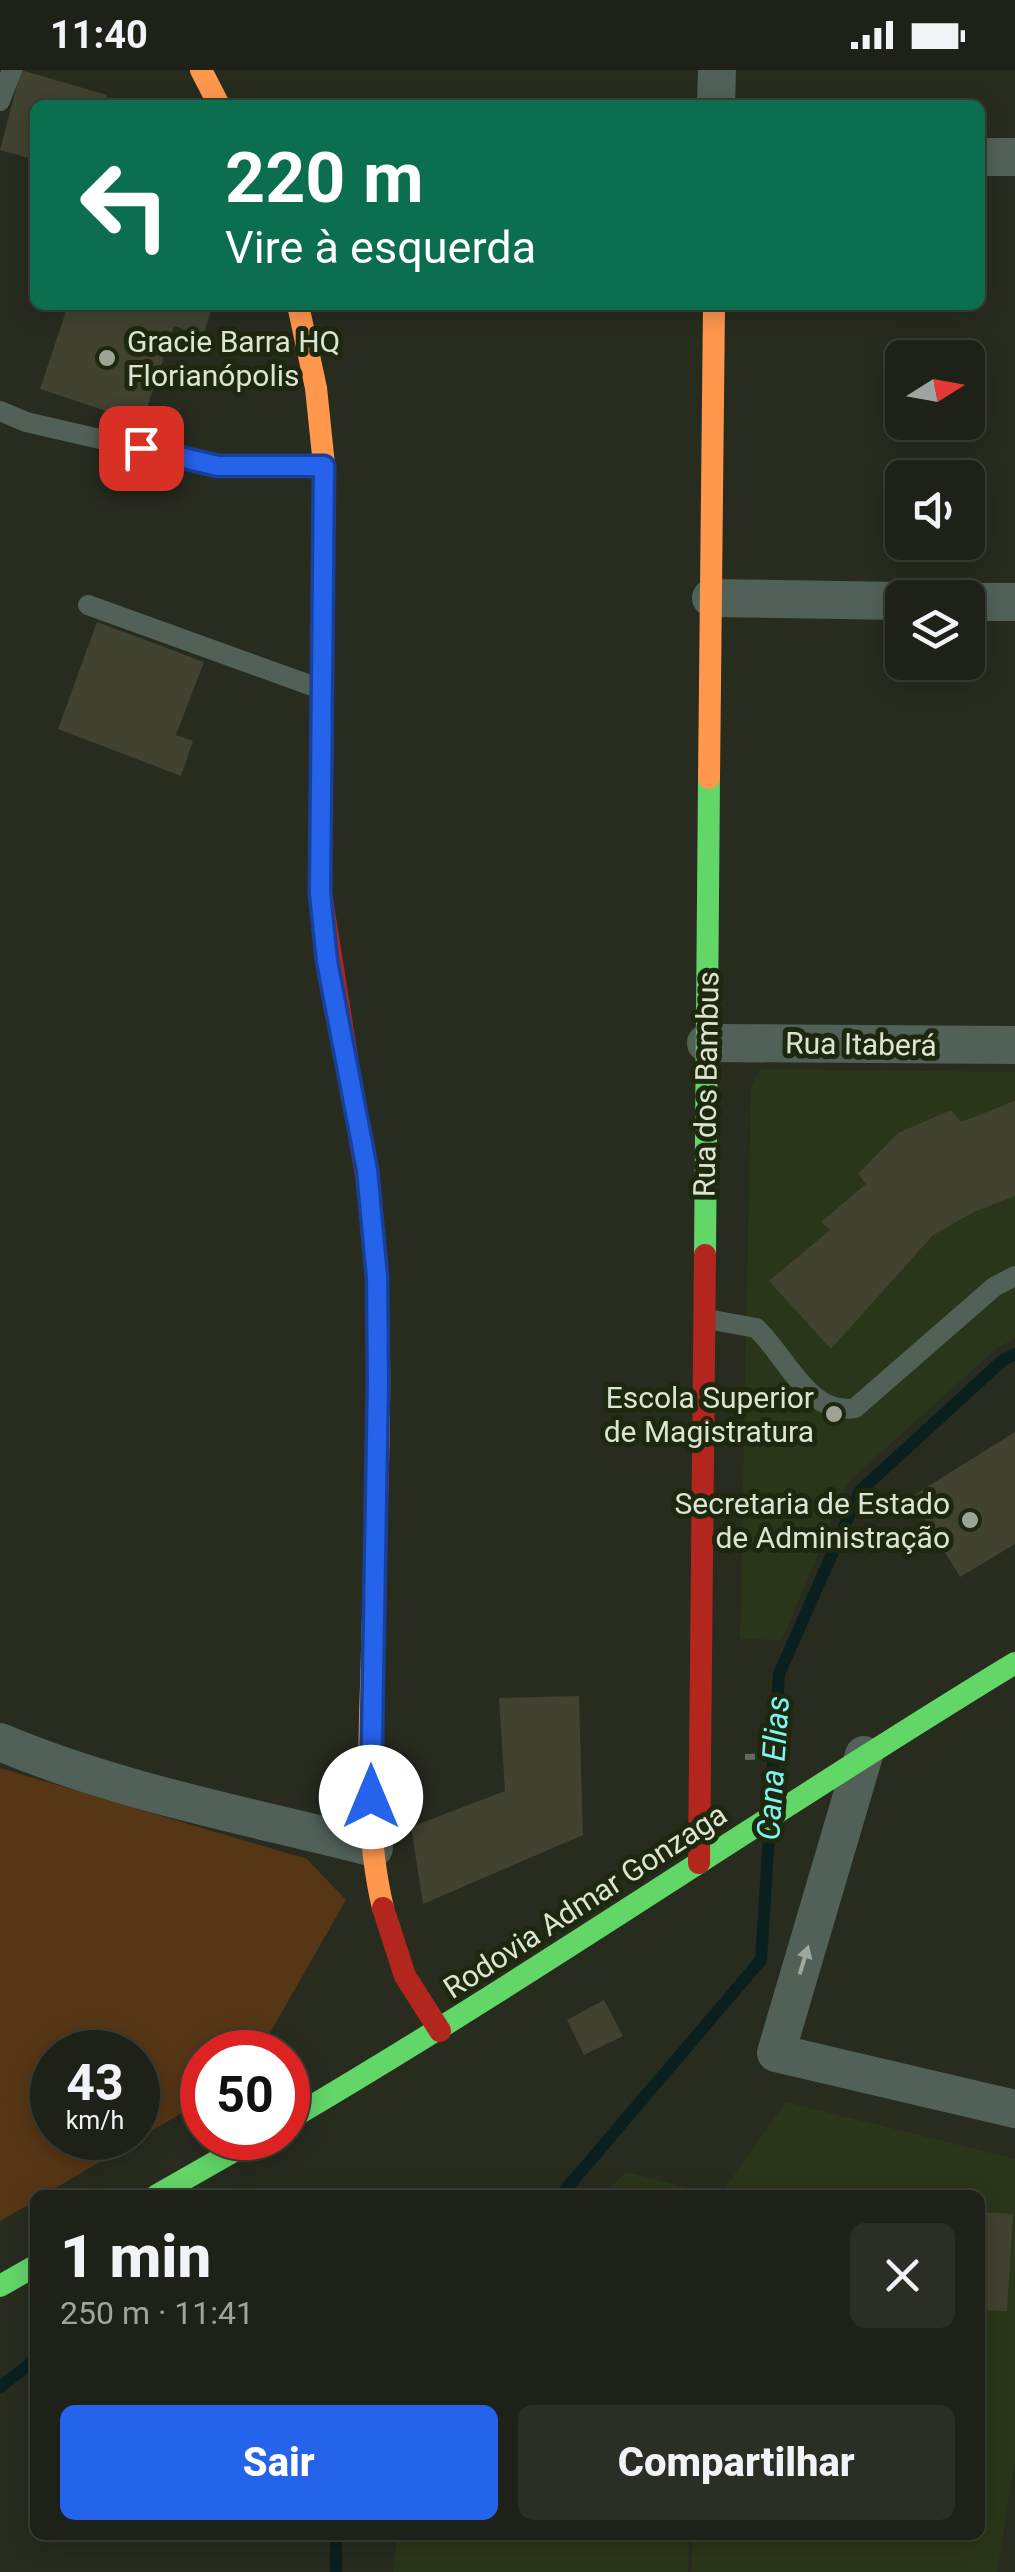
<!DOCTYPE html>
<html lang="pt">
<head>
<meta charset="utf-8">
<style>
  :root { --surface:#1d2117; --page:#2a2e24; --text:#f1f3f6; --muted:#a0a3a1; --line:#3b3e36; --accent:#2563eb }
  body { margin:0; font-family:Roboto,sans-serif; background:var(--page); color:var(--text); height:100vh; display:flex; flex-direction:column; font-size:38px; white-space:nowrap }
  * { box-sizing:border-box; margin:0 }
  p { font-size:32px; color:var(--muted) }
  .icon { flex:none; width:55px; height:55px; fill:none; stroke:currentColor; stroke-width:2; stroke-linecap:round; stroke-linejoin:round }
  .map { position:relative; flex:1; overflow:hidden }
  .side { position:absolute; left:30px; top:2120px; width:955px; height:350px; display:flex; flex-direction:column; background:var(--surface); border-radius:15px; box-shadow:0 5px 25px #0003,0 0 0 2px var(--line) }
  .side>* { flex:none }
  .banner { position:absolute; left:30px; top:30px; width:955px; height:210px; border-radius:15px; box-shadow:0 5px 25px #0003,0 0 0 2px var(--line); background:#0b6e4f; color:#fff; overflow:hidden }
  .needle { width:65px; rotate:79deg }
  .fabs { position:absolute; left:885px; top:270px; display:grid; gap:20px }
  .fabs a { display:grid; place-items:center; width:100px; height:100px; border-radius:15px; background:var(--surface); box-shadow:0 5px 25px #0003,0 0 0 2px var(--line); font-size:50px }
  .speed { position:absolute; left:30px; top:1960px; display:flex; gap:20px; font-size:50px; font-weight:700; text-align:center }
  .speed>* { display:grid; place-content:center; width:130px; height:130px; border-radius:50%; background:var(--surface); box-shadow:0 5px 25px #0003,0 0 0 2px var(--line); line-height:1 }
  .speed small { font-size:25px; font-weight:400 }
  .speed .limit { border:15px solid #d22; background:#fff; color:#111 }
  .pin { position:absolute; display:grid; place-items:center; width:85px; height:85px; color:#fff; margin:-42px; border-radius:20px; box-shadow:0 5px 15px #0006 }
  .me { position:absolute; width:110px; margin:-55px; rotate:0deg; stroke-linejoin:round; filter:drop-shadow(0 0 8px #0008) }
  .turn { display:flex; align-items:center; gap:35px; height:210px; padding:0 30px; font-size:45px }
  .turn .icon { width:130px; height:130px; stroke-width:2.5 }
  .turn b { display:block; font-size:70px; line-height:85px }
  .round { display:grid; place-items:center; flex:none; width:105px; height:105px; border-radius:15px; background:var(--page) }
  .headline { display:flex; align-items:center; justify-content:space-between; height:170px; padding:0 30px }
  h1 { font-size:60px; font-weight:800; line-height:75px }
  .action { display:flex; gap:20px; margin-top:auto; padding:20px 30px }
  .action a { flex:1; height:115px; border-radius:15px; background:var(--accent); color:#fff; font-size:40px; font-weight:800; line-height:115px; text-align:center }
  .action a+a { background:var(--page); color:var(--text) }
  .status { display:flex; justify-content:space-between; align-items:center; height:70px; padding:0 50px; background:var(--surface); direction:ltr }
  .status svg { height:28px; fill:currentColor }
  .map>svg:first-child { display:block }
</style>
</head>
<body>
<div class="status"><b>11:40</b><svg viewBox="0 0 49 12"><path d="M0 12V9h3v3zM5 12V6h3v6zM10 12V3h3v9zM15 12V0h3v12zM26 1h20v11H26zM47 4h2v5h-2z"/></svg></div>
<div class="map">
<svg width="1015" height="2502" viewBox="0 0 1015 2502">
  <rect width="100%" height="100%" fill="#272c1f"/>
  <g fill="#2a3619">
    <path d="M761 999 1015 1002V1269L998 1277 848 1412 782 1570 740 1569 751 1015Z"/>
    <path d="M786 2032 1015 2089V2391L997 2502H691L693 2465H980V2125H720Z"/>
    <path d="M626 2102 707 2123 706 2125H603Z"/>
    <path d="M397 2465H689L688 2502H393Z"/>
  </g>
  <path fill="#563615" fill-rule="evenodd" d="M0 1698 307 1789 346 1830 259 1982H202V2031L44 2125H35V2131L0 2151ZM52 1982H138V2068H52Z"/>
  <g fill="none" stroke-linecap="round" stroke-linejoin="round">
    <g stroke="#0a201f" stroke-width="12">
      <path d="M771 1726 779 1604 860 1421 1003 1290 1015 1284"/>
      <path d="M561 2125 761 1890 769 1766"/>
      <path d="M0 2317 35 2290"/>
      <path d="M336 2465V2502"/>
    </g>
  </g>
  <g fill="#414230">
    <path d="M21 0 107 25 104 35H35V90L0 80Z"/>
    <path d="M68 235H213L203 266 174 256 142 353 40 319Z"/>
    <path d="M97 552 204 592 176 665 193 671 181 706 58 659Z"/>
    <path d="M1015 1031V1126L974 1142 933 1165 831 1279 769 1211 830 1160 821 1152 866 1114 858 1104 898 1063 951 1040 961 1052Z"/>
    <path d="M1015 1362V1474L960 1507 911 1427Z"/>
    <path d="M579 1626 583 1765 423 1834 411 1757 505 1721 499 1628Z"/>
    <path d="M604 1930 623 1966 584 1985 567 1950Z"/>
    <path d="M980 2142 1013 2144 1007 2241 980 2240Z"/>
  </g>
  <g fill="none" stroke-linecap="round" stroke-linejoin="round">
    <path stroke="#616a62" stroke-width="6" stroke-dasharray="10 5" stroke-linecap="butt" d="M745 1687 773 1686"/>
    <g stroke="#526158" stroke-width="20">
      <path d="M0 31 12 0"/>
      <path d="M0 341 26 352 217 396 321 395"/>
      <path d="M88 535 321 619"/>
      <path d="M707 1249 756 1258C785 1284 809 1347 855 1338L994 1217 1015 1206"/>
    </g>
    <g stroke="#526158" stroke-width="38">
      <path d="M716 35 717 0"/>
      <path d="M980 87H1015"/>
      <path d="M711 528 902 531"/>
      <path d="M968 532H1015"/>
      <path d="M706 973 1015 975"/>
      <path d="M0 1672C119 1722 249 1746 374 1778"/>
      <path d="M864 1685 776 1983 1015 2039"/>
    </g>
    <g stroke="#63d668" stroke-width="22">
      <path d="M705 1185 709 708"/>
      <path d="M288 2050C535 1905 770 1742 1015 1593"/>
      <path d="M157 2125 257 2068"/>
      <path d="M0 2216 35 2196"/>
    </g>
    <g stroke="#ff974d" stroke-width="22">
      <path d="M201 0 219 35"/>
      <path d="M298 235 316 318 324 395 322 716"/>
      <path d="M709 708 714 235"/>
      <path d="M368 1119C388 1272 376 1426 372 1581 370 1666 363 1754 383 1838"/>
    </g>
    <g stroke="#b3261e" stroke-width="22">
      <path d="M322 716 321 823 368 1119"/>
      <path d="M699 1793 705 1185"/>
      <path d="M383 1838 405 1906 440 1961"/>
    </g>
  </g>
  <defs><path id="oneway-solid" d="M-6-.8H1V-3.2L6.5 0L1 3.2V.8H-6Z" transform="scale(2.5)"/></defs>
  <use fill="#9ea99c" href="#oneway-solid" transform="translate(804 1890) rotate(-73)"/>
  <g fill="none" stroke-linecap="round" stroke-linejoin="round">
    <defs>
      <path id="route" d="M141 378 218 396H324L320 823 327 891 367 1100 377 1207 378 1310 371 1727"/>
    </defs>
    <use href="#route" stroke="#184099" stroke-width="25"/>
    <use href="#route" stroke="#2563eb" stroke-width="18"/>
  </g>
  <g fill="#9da495" stroke="#1e280f" stroke-width="4">
    <circle cx="107" cy="288" r="10"/>
    <circle cx="834" cy="1344" r="10"/>
    <circle cx="970" cy="1450" r="10"/>
  </g>
  <g text-anchor="middle" dominant-baseline="central" stroke-width="10" stroke-linejoin="round" paint-order="stroke">
    <g font-size="30" fill="#dce4d4" stroke="#1e280f" text-anchor="end">
      <text x="127" y="271" text-anchor="start">Gracie Barra HQ<tspan x="127" dy="34">Florianópolis</tspan></text>
      <text x="814" y="1327">Escola Superior<tspan x="814" dy="34">de Magistratura</tspan></text>
      <text x="950" y="1433">Secretaria de Estado<tspan x="950" dy="34">de Administração</tspan></text>
    </g>
    <g font-size="30" fill="#dce4d4" stroke="#1e280f">
      <text transform="translate(861 974) rotate(1)">Rua Itaberá</text>
      <text transform="translate(706 1014) rotate(-89)">Rua dos Bambus</text>
      <text transform="translate(585 1831) rotate(-33)">Rodovia Admar Gonzaga</text>
    </g>
    <g font-size="32" font-style="italic" fill="#7ff4f2" stroke="#1e280f">
      <text transform="translate(773 1698) rotate(-86)">Cana Elias</text>
    </g>
  </g>
</svg>
<div class="fabs">
<a><svg class="needle" viewBox="-14 -14 28 28"><path d="M0-13l5 13h-10z" fill="#e53935"/><path d="M0 13l5-13h-10z" fill="#a0a3a1"/></svg></a>
<a><svg class="icon" aria-label="sound" viewBox="0 0 24 24"><path d="M4 9h4l5-4v14l-5-4H4zM17 9q2 3 0 6"/></svg></a>
<a><svg class="icon" aria-label="layers" viewBox="0 0 24 24"><path d="M12 4l9 5-9 5-9-5zM3 14l9 5 9-5"/></svg></a>
</div>
<div class="speed"><div>43<small>km/h</small></div><div class="limit">50</div></div>
<div class="pin" style="left:141px;top:378px;background:#d93025"><svg class="icon" aria-label="arrive" viewBox="0 0 24 24"><path d="M6 21V4h12l-3 4 3 4H6"/></svg></div>
<svg class="me" style="left:371px;top:1727px" viewBox="-20 -20 40 40"><circle r="19" fill="#fff"/><path d="M0-13L10 11 0 6-10 11z" fill="#2563eb"/></svg>
<div class="banner">
<div class="turn"><svg class="icon" aria-label="left" viewBox="0 0 24 24"><path d="M17 20v-9H6M10 6l-5 5 5 5"/></svg><div><b>220 m</b>Vire à esquerda</div></div>
</div>
<section class="side">
<div class="headline"><div><h1>1 min</h1><p>250 m · 11:41</p></div><a class="round"><svg class="icon" aria-label="close" viewBox="0 0 24 24"><path d="M6 6l12 12M18 6L6 18"/></svg></a></div>
<div class="action"><a>Sair</a><a>Compartilhar</a></div>
</section>
</div>
</body>
</html>
